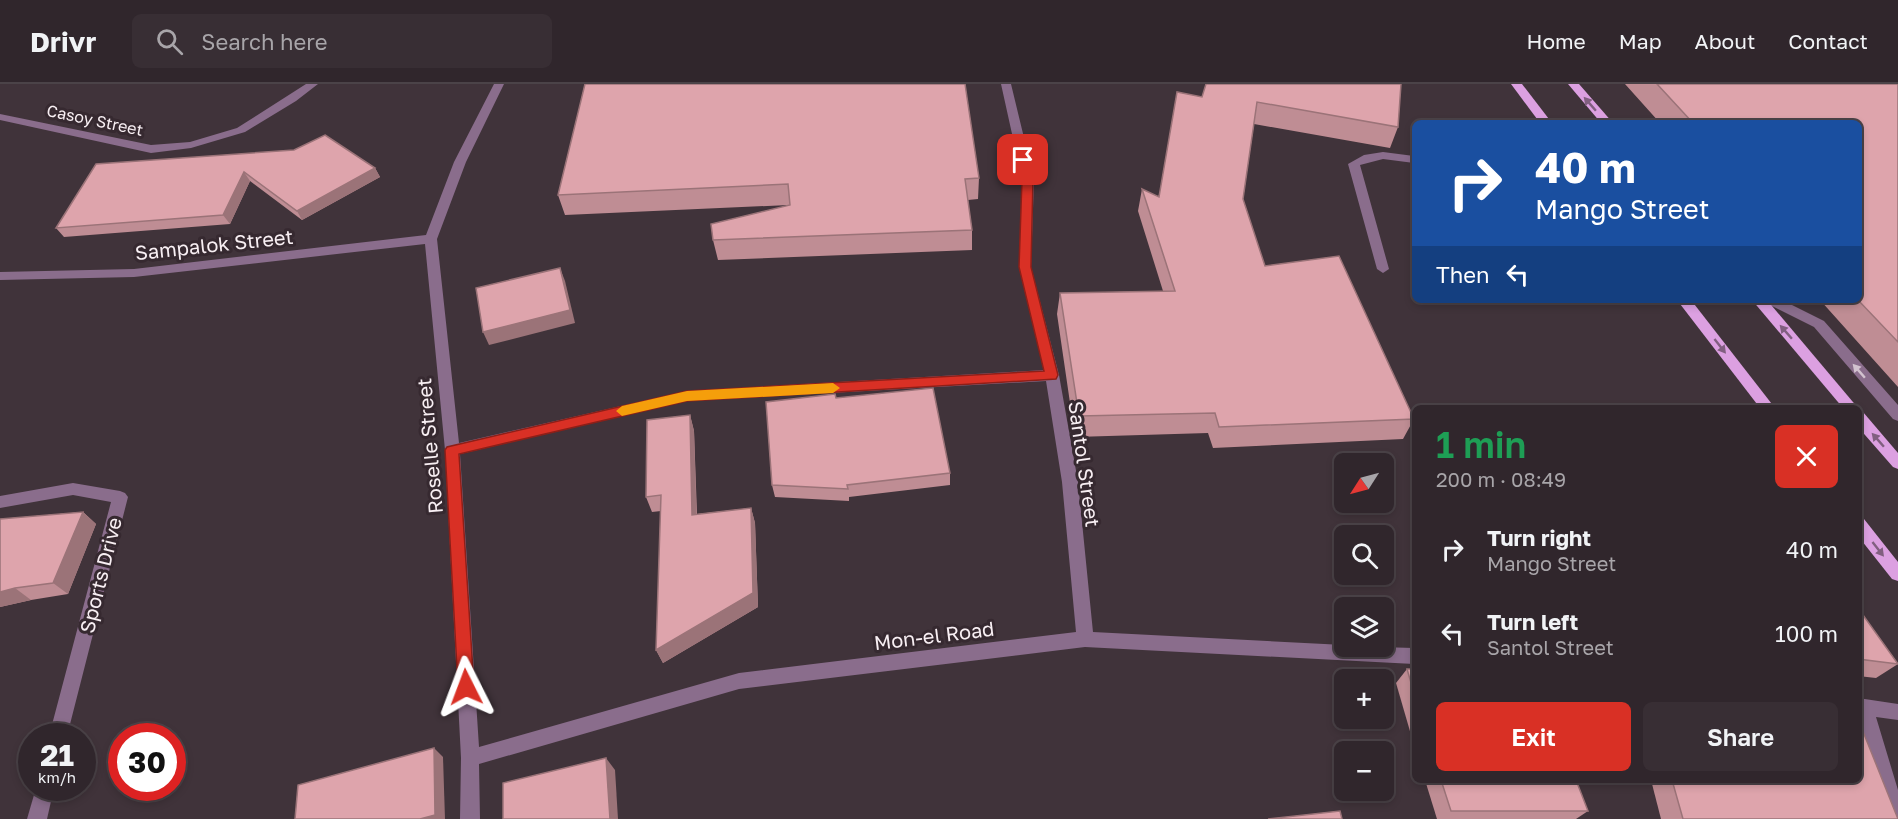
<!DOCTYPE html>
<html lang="en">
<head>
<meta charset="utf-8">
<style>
  :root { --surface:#30262c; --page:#382e34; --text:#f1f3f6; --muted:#a8a5a9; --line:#4b4348; --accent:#d93025 }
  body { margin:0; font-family:"Golos Text",sans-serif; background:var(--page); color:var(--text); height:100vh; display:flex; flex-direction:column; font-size:22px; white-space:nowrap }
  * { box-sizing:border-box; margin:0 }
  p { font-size:20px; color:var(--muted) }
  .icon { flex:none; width:33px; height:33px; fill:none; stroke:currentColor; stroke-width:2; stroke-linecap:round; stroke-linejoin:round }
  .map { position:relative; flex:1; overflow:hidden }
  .sheet { position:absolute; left:1412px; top:321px; width:450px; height:378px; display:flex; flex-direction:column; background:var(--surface); border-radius:9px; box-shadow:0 3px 9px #0003,0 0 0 2px var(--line) }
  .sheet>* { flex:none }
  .guide { position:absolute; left:1412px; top:36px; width:450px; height:183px; border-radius:9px; box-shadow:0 3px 9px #0003,0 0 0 2px var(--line); background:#1a4fa0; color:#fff; overflow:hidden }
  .needle { width:39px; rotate:234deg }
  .tools { position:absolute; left:1334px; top:369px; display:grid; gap:12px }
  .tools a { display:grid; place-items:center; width:60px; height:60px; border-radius:9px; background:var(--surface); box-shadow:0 3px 9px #0003,0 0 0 2px var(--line); font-size:30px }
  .speed { position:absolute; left:18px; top:639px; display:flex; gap:12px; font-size:30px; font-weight:700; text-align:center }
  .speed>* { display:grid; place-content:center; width:78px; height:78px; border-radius:50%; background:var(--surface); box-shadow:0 3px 9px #0003,0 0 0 2px var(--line); line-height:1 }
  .speed small { font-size:15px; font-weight:400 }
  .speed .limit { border:9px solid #d22; background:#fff; color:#111 }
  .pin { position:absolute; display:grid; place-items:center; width:51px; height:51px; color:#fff; margin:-26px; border-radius:12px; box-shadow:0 3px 9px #0006 }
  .me { position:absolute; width:66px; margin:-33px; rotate:357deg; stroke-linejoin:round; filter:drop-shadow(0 0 4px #0008) }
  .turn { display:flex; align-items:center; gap:21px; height:126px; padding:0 24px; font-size:27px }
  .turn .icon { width:78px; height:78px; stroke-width:2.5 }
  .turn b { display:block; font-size:42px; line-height:51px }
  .then { display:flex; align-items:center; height:57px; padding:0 24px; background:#0003; gap:12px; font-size:22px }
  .round { display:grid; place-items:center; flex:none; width:63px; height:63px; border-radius:9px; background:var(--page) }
  .summary { display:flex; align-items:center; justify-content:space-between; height:102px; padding:0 24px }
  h1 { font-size:36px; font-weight:600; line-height:45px; color:#1e9e55 }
  .cta { display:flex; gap:12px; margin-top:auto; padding:12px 24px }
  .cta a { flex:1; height:69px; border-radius:9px; background:var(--accent); color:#fff; font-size:24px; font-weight:600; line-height:69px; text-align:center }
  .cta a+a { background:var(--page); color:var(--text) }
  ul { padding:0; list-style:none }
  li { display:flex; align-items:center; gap:18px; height:84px; padding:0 24px }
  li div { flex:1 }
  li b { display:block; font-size:22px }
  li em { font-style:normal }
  header { display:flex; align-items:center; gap:36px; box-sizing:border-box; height:84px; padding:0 30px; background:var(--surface); border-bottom:2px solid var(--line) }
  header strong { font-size:28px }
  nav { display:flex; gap:33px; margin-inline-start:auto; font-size:21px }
  .search { width:420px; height:54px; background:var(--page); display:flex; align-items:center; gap:15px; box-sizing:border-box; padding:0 21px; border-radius:9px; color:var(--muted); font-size:22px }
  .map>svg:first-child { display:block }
</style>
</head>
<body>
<header>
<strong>Drivr</strong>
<div class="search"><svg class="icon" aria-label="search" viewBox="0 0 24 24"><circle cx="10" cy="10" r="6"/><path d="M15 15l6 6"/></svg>Search here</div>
<nav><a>Home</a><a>Map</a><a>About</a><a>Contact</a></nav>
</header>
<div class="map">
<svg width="1898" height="735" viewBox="0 0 1898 735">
  <rect width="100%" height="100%" fill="#40333a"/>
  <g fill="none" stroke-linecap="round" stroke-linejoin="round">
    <g fill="#8a6d8c" fill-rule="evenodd">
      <path d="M1383 68 1414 72V79L1383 75 1360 81 1389 185 1383 189 1377 185 1348 80 1364 71Z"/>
      <path d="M1764 216H1782L1824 237 1898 321V337L1893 335 1814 243 1766 219Z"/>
    </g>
    <g fill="#8a6d8c" fill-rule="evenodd">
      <path d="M306 0H318L296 17 245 48 191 64 151 69 0 36V30L151 61 190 58 237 44Z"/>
      <path d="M494 0H504L466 78 437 155 459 359 687 307 1044 286 1019 183 1022 95 1001 0H1011L1034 95 1031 183 1059 291 1078 398 1093 548 1344 561V562L1414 564V580L1085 563 739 605 479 680 480 735H460L461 674 445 366 425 160 134 193 0 196V188L134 185 426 151 454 78ZM1046 297 1062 398 1076 548 739 589 479 663 460 370 687 317Z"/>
      <path d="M73 399 120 407 125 409 128 413 67 652H49L111 418 73 411 0 424V412Z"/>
      <path d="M1858 614 1898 620V636L1876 633 1898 706V735H1887L1858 635Z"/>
      <path d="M36 704H54L47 735H27Z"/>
    </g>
    <g fill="#dca0e1" fill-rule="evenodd">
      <path d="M1511 0H1522L1552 39H1540Z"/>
      <path d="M1568 0H1579L1613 39H1601Z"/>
      <path d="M1677 216H1691L1775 324H1760Z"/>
      <path d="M1752 216H1767L1858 324H1843Z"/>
      <path d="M1858 327 1863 328 1898 369V385L1893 383 1858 343Z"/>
      <path d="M1858 434 1864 435 1898 478V497L1892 495 1858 452Z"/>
    </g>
  </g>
  <g fill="#bf8d94">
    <path d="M585 0 979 94 978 115 968 116 972 146V166L718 176 713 156 789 121 565 131 558 111Z"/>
    <path d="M1206 0 1398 43 1390 64 1254 40 1243 115 1265 182 1414 335 1403 355 1213 364 1208 349 1075 353 1057 230 1060 209 1163 207 1138 127 1142 105 1158 113 1202 13Z"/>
    <path d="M1625 0H1898V303L1820 216H1858V39H1660Z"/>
    <path d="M96 80 375 84 380 93 302 136 250 97 230 140 64 153 56 144Z"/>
    <path d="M836 314 950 389V401L849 413V417L775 413 772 401Z"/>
    <path d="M690 331 694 347 697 430 751 424 755 439 758 523 663 579 656 566 661 427 652 428 646 413Z"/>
    <path d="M83 428 96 440 68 510 31 516 0 523V435Z"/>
    <path d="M1858 524 1898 580 1876 594 1858 592Z"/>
    <path d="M1407 585H1414V661L1396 599Z"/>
    <path d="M1425 696H1576L1588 727 1576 735H1437Z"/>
    <path d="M1651 696H1858L1898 735H1661Z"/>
  </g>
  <g fill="#9b7378">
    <path d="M375 84 380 93 302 136 297 127Z"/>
    <path d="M244 88 250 97 230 140 223 131Z"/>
    <path d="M560 184 565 197 575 239 489 261 483 248Z"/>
    <path d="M690 331 694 347 697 446 692 431Z"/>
    <path d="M751 424 755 439 758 523 663 579 656 566Z"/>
    <path d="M83 428 96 440 68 510 53 499Z"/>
    <path d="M15 504 31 516 0 523V508Z"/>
    <path d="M434 664 443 673 445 735H420Z"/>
    <path d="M606 674 615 686 618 735H610Z"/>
  </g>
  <g fill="#dea4ac" stroke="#9b7378" stroke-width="1.5">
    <path d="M585 0H965L979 94 965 95 972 146 713 156 711 140 790 121 788 100 558 111Z"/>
    <path d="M1206 0H1401L1398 43 1257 18 1243 115 1265 182 1339 172 1414 335 1219 343 1215 329 1079 332 1060 209 1175 207 1142 105 1159 113 1177 8 1202 13Z"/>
    <path d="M1657 0H1898V258L1858 216V39H1693Z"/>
    <path d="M325 51 375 84 297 127 244 88 223 131 56 144 96 80 294 66Z"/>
    <path d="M560 184 570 226 483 248 476 204Z"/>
    <path d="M933 304 950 389 847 401 848 405 772 401 766 318 835 310 836 314Z"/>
    <path d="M690 331 692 431 751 424 753 509 656 566 661 411 646 413 647 336Z"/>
    <path d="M83 428 53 499 15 504 0 508V435Z"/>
    <path d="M1858 524 1898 580 1858 575Z"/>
    <path d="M1407 585H1414V609Z"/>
    <path d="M1858 635 1898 735H1683L1672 696H1858Z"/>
    <path d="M434 664 435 731 420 735H295L298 701Z"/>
    <path d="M606 674 610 735H503V699Z"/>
    <path d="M1441 696H1576L1588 727H1451Z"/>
    <path d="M1340 727 1342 735H1268Z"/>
  </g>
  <defs><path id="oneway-solid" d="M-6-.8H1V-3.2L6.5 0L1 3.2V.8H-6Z" transform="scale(1.5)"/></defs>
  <g fill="#815f80">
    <use href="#oneway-solid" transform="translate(1590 20) rotate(-131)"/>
    <use href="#oneway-solid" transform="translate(1786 248) rotate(-131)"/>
    <use href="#oneway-solid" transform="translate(1720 262) rotate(52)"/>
    <use href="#oneway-solid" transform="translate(1878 356) rotate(-131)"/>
    <use href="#oneway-solid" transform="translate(1878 465) rotate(52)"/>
  </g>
  <use fill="#d2c2cf" href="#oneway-solid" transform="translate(1859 287) rotate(-131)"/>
  <path fill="#d93025" stroke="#8d1f18" stroke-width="1.5" d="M1023 73 1029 76 1033 95 1031 183 1058 291 1056 295 687 317 459 370 474 603 471 608 466 610 460 608 458 603 445 366 447 363 687 307 1044 287 1019 183 1022 95 1018 76Z"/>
  <path fill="#f59e0b" d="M833 299 840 304 833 309 687 317 622 332 616 327 622 322 687 307Z"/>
  <g text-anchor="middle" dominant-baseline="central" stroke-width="6" stroke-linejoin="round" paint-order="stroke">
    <g font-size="16" fill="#f8eff3" stroke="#362930">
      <text transform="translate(95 36) rotate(12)">Casoy Street</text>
    </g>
    <g font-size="20" fill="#f8eff3" stroke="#362930">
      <text transform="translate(214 160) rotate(-6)">Sampalok Street</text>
      <text transform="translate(429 362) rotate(-95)">Roselle Street</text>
      <text transform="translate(1085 380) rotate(82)">Santol Street</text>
      <text transform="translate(100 491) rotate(-76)">Sports Drive</text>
      <text transform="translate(934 551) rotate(-7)">Mon-el Road</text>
    </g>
  </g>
</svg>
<div class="tools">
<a><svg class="needle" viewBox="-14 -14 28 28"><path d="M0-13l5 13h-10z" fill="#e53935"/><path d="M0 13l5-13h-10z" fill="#a8a5a9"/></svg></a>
<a><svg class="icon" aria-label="search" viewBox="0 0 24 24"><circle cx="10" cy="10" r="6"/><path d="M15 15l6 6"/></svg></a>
<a><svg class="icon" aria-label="layers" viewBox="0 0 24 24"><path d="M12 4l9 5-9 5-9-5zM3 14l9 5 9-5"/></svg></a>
<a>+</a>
<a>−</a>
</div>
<div class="speed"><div>21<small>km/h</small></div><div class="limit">30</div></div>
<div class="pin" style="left:1023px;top:76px;background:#d93025"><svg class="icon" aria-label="arrive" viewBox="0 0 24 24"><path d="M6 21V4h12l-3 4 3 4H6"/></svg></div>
<svg class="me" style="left:466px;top:603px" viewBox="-20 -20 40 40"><path d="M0-17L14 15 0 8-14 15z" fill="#d93025" stroke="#fff" stroke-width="4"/></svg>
<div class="guide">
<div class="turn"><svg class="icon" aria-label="right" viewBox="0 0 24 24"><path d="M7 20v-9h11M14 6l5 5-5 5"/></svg><div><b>40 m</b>Mango Street</div></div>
<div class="then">Then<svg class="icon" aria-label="left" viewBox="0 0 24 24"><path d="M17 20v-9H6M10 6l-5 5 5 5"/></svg></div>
</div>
<section class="sheet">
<div class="summary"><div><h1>1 min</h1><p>200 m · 08:49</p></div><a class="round" style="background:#d93025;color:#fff"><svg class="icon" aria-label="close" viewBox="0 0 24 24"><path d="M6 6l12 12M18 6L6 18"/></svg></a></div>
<ul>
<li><svg class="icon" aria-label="right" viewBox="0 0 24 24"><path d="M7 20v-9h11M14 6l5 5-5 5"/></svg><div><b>Turn right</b><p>Mango Street</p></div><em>40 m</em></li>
<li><svg class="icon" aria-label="left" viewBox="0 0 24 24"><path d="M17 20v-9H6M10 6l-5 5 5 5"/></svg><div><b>Turn left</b><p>Santol Street</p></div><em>100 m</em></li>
</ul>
<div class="cta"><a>Exit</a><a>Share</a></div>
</section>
</div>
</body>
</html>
